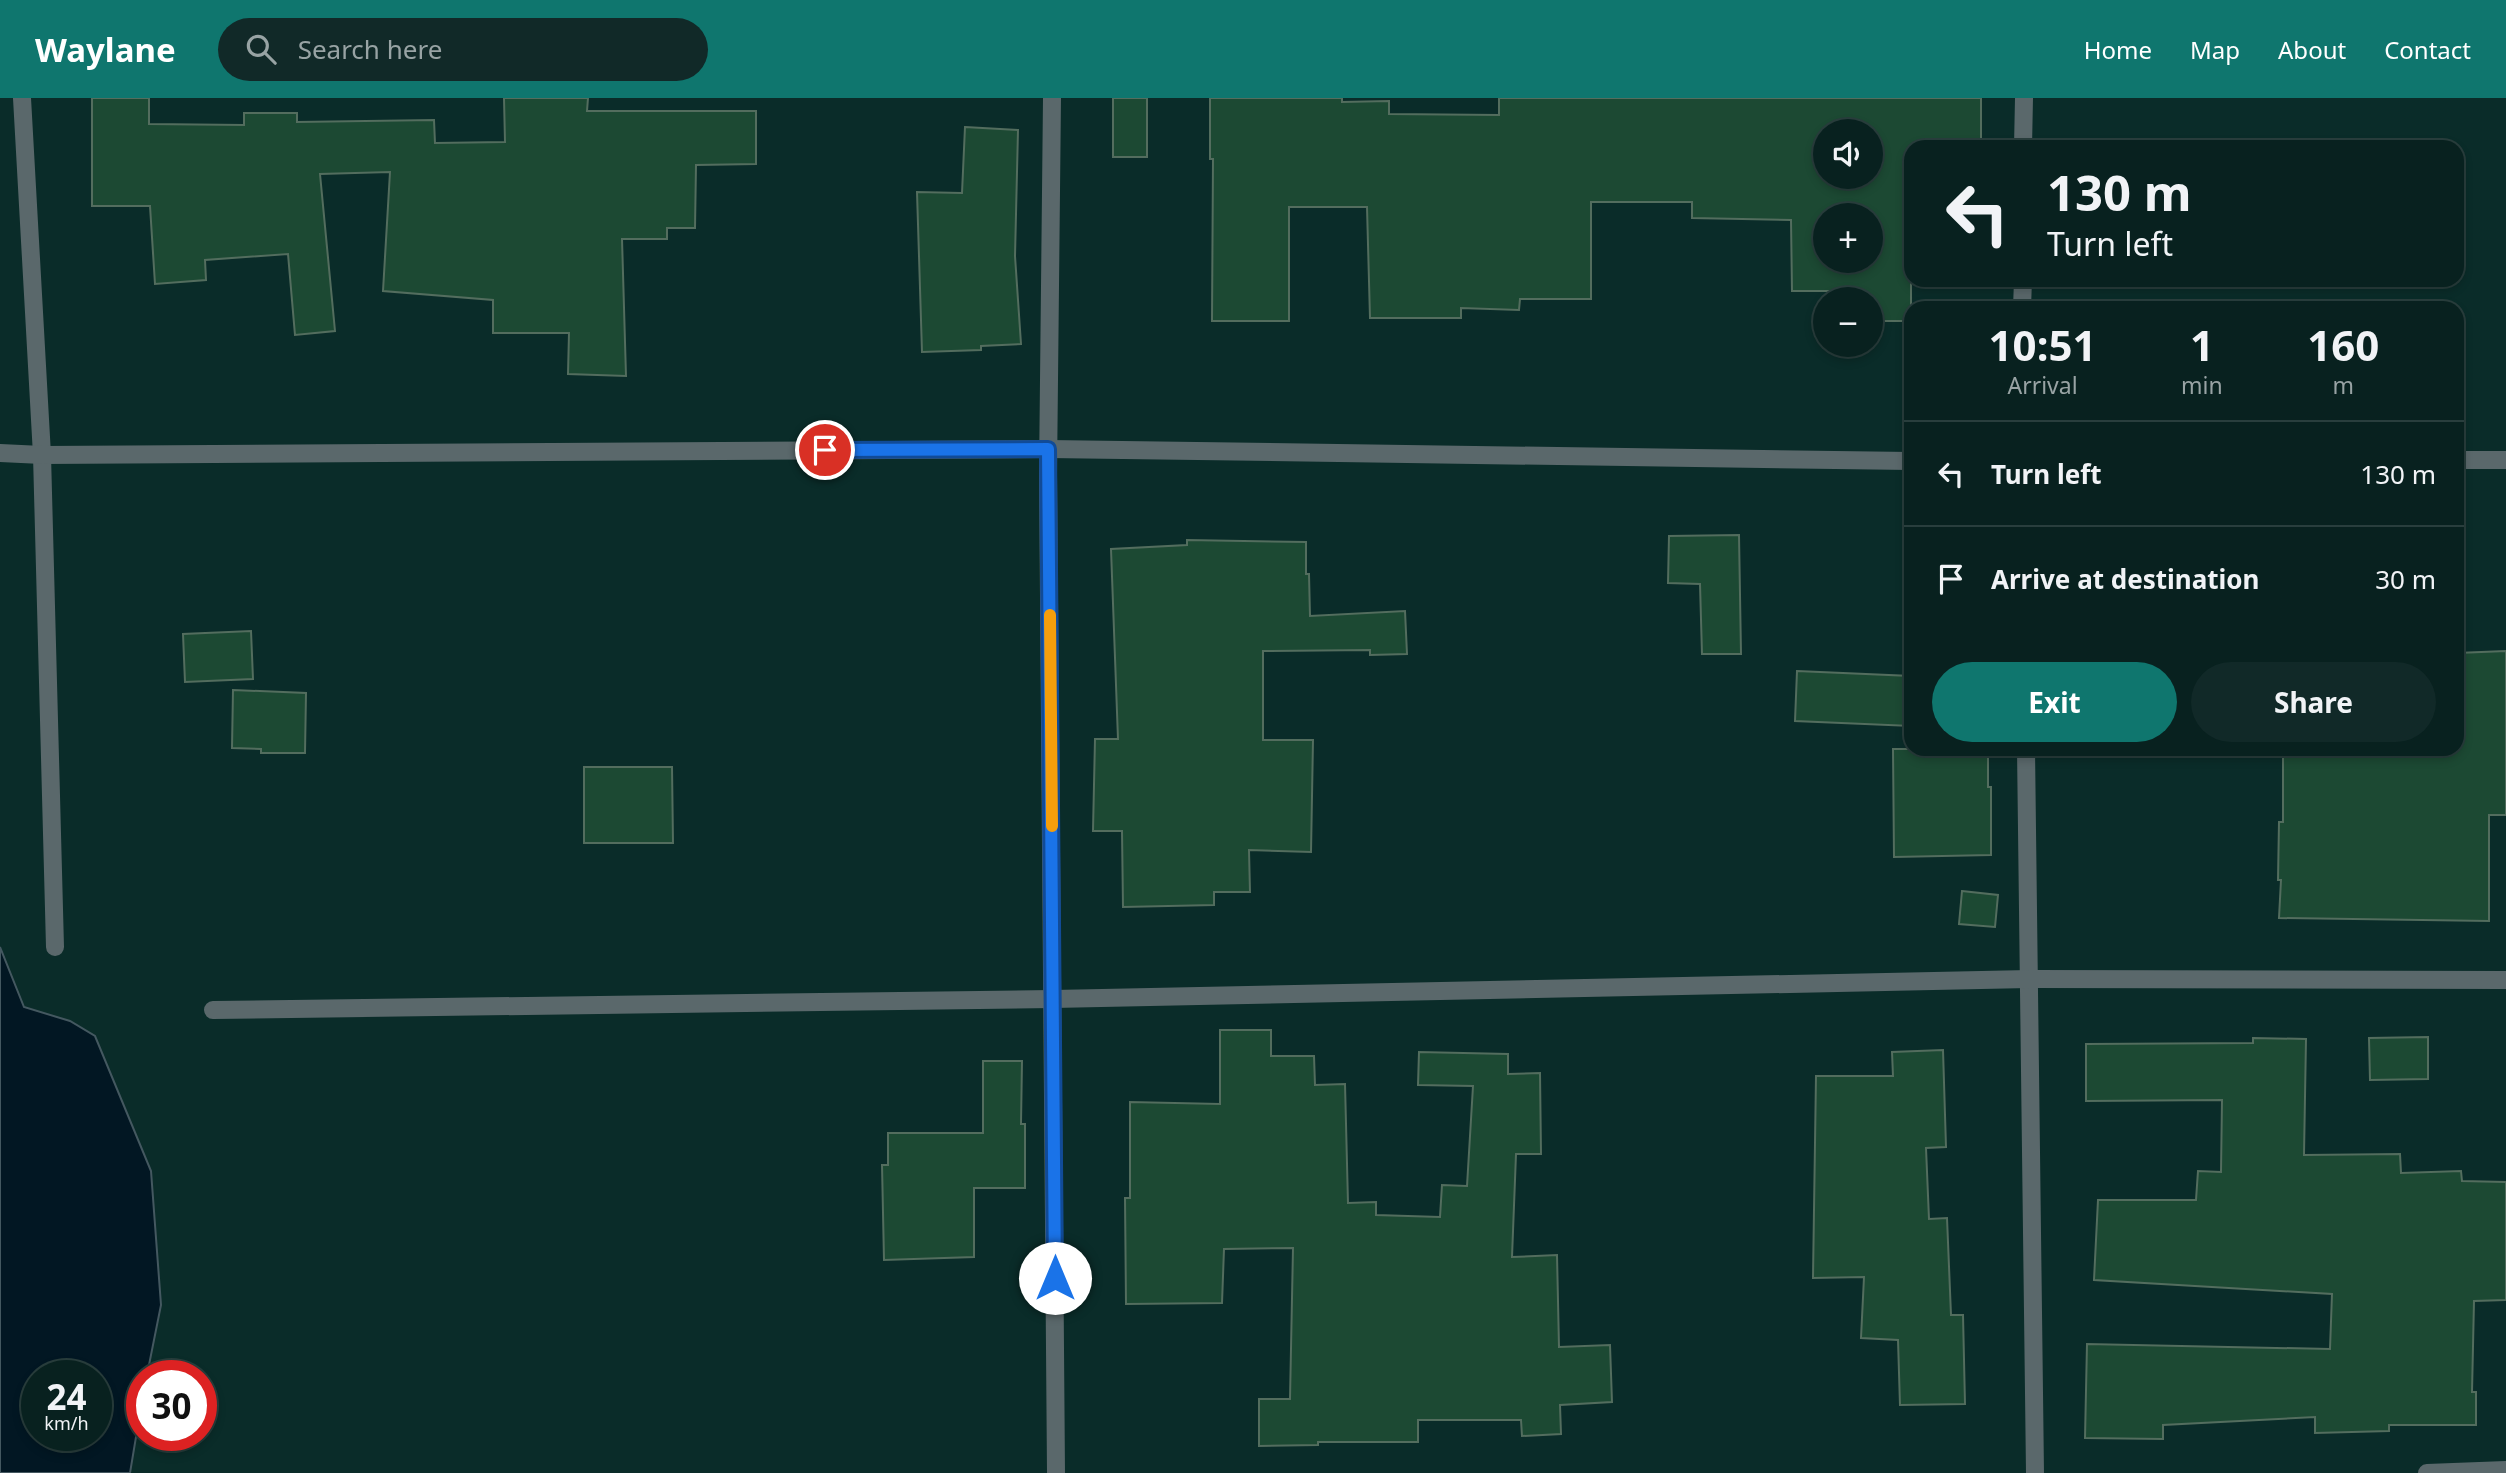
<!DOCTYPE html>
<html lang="en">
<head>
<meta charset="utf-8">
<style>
  :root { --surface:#08211f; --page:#112928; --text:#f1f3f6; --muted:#98a3a4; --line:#293e3d; --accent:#0f766e }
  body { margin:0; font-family:"Noto Sans",sans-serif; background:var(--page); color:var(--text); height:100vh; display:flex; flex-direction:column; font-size:26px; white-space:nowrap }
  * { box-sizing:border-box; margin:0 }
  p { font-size:23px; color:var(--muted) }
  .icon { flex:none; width:38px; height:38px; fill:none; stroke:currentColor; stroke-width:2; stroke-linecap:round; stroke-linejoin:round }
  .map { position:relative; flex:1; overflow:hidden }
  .panel { position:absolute; left:1904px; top:203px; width:560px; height:455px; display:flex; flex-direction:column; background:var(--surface); border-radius:21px; box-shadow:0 4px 10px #0003,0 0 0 2px var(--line) }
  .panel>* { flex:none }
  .hud { position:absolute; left:1904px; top:42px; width:560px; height:147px; border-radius:21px; box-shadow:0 4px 10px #0003,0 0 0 2px var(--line); background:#08211f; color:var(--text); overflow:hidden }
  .tools { position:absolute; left:1813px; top:21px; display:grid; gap:14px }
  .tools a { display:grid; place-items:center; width:70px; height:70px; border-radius:50%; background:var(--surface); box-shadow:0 4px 10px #0003,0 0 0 2px var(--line); font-size:35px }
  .speed { position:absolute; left:21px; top:1262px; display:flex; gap:14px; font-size:35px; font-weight:700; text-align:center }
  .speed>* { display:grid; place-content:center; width:91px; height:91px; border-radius:50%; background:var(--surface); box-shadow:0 4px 10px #0003,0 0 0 2px var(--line); line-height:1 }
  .speed small { font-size:18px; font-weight:400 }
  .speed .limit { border:10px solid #d22; background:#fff; color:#111 }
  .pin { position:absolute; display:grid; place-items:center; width:60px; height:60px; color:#fff; margin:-30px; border:4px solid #fff; border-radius:50%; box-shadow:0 2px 7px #0007 }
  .me { position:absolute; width:77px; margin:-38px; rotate:0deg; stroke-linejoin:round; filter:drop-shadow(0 0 5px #0008) }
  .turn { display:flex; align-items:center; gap:24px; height:147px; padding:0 28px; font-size:32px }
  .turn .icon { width:91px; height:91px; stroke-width:2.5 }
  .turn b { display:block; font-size:49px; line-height:60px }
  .eta { display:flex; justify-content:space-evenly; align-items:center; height:119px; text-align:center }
  .eta b { font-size:42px; font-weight:700; line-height:49px }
  .primary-button { display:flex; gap:14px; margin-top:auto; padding:14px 28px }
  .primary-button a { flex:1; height:80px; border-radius:42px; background:var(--accent); color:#fff; font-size:28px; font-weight:700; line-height:80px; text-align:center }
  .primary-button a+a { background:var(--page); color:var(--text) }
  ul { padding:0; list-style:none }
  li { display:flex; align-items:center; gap:21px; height:105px; padding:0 28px; border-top:2px solid var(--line) }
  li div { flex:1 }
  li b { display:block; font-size:26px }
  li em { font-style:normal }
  header { display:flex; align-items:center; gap:42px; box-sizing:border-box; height:98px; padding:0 35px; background:var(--accent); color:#fff }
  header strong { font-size:33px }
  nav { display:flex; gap:38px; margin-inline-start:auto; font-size:24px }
  .search { width:490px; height:63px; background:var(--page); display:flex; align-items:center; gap:18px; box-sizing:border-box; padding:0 24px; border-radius:38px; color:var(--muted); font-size:26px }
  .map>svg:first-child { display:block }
</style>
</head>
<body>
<header>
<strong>Waylane</strong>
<div class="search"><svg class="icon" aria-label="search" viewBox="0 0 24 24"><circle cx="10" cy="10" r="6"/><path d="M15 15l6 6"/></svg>Search here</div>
<nav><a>Home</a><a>Map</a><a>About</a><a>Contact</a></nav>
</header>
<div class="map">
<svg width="2506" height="1375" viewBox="0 0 2506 1375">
  <rect width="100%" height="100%" fill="#0a2c29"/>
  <path fill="#021723" stroke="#445860" stroke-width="2" fill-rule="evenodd" d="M0 849 24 909 70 923 95 938 151 1073 161 1207 147 1277 142 1278V1303L130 1375H0ZM37 1278H96V1337H37Z"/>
  <g fill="#1c4933" stroke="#536d5e" stroke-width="2" fill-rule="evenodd">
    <path d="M92 0H149V26L244 27V15H297V24L434 22 435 45 505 44 504 0H588L587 13H756V66L696 67 695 130H667V141H622L626 278 568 276 569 235H493V202L383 193 390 74 320 76 335 233 295 237 288 156 205 162 206 182 155 186 150 108H92Z"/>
    <rect x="1113" y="0" width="34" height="59"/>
    <path d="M1210 0H1342V4L1389 3V16L1499 17V0H1981V49H1911V223H1871V201H1861V193H1792L1791 122 1692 120V104H1591V201H1520L1519 212 1461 210V220H1370L1367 109H1289V223H1212L1213 61H1210ZM1825 33H1871V79H1825ZM1825 117H1871V163H1825Z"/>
    <path d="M965 29 1018 32 1015 158 1021 246 981 248V252L922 254 917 94 962 95Z"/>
    <path d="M1739 437 1741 556H1702L1700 486 1668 485 1669 438Z"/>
    <path d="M1187 442 1306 444V476H1309L1310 518 1405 513 1407 556 1370 557V552L1263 553V642H1313L1311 754 1249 752 1250 794H1214V807L1123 809 1122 733H1093L1095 641H1118L1111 451 1187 447Z"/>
    <path d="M251 533 253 581 185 584 183 536Z"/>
    <path d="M2506 553V717H2489V823L2279 820 2281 782H2278L2279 724H2283V651H2457V555Z"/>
    <path d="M1797 573 1911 578V628L1795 623Z"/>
    <path d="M233 592 306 595 305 655H261V651L232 650Z"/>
    <path d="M1893 651H1988V689H1991V757L1894 759Z"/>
    <path d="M584 669H672L673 745H584Z"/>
    <path d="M1962 793 1998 797 1995 829 1959 826Z"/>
    <path d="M1220 932H1271V958H1314L1315 987 1345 986 1348 1105 1376 1104V1117L1440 1119 1442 1087 1467 1088 1473 988 1418 987 1419 954 1508 956V976L1540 975 1541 1056H1516L1512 1159 1557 1157 1559 1249 1610 1247 1612 1304 1560 1307 1561 1336 1522 1338 1521 1322H1418V1344H1318V1347L1259 1348V1301H1290L1293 1150 1224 1151 1222 1205 1126 1206 1125 1100H1130V1004L1220 1006Z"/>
    <path d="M2428 939V981L2370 982 2369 940Z"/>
    <path d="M2253 940 2306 941 2304 1057 2400 1056 2401 1075 2461 1073 2462 1083 2506 1084V1202L2474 1203 2472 1294H2476V1327H2389V1333L2315 1335V1319L2163 1327V1341L2085 1340 2087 1246 2330 1251 2332 1196 2094 1182 2098 1102H2196L2198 1073 2221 1074 2222 1002 2086 1003V946L2253 945Z"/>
    <path d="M1943 952 1946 1049 1926 1050 1929 1121 1947 1120 1951 1217H1963L1965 1306 1900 1307 1898 1242 1861 1240 1864 1179 1813 1180 1816 978H1893L1892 954Z"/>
    <path d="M983 963H1022L1021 1026H1025V1090H974V1159L884 1162 882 1067H888V1035H983Z"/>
  </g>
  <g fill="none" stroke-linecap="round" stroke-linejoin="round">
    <g stroke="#5a686b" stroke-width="18">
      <path d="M22 0 42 357 55 849"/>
      <path d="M1052 0 1048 376 1056 1375"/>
      <path d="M2023 49 2024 0"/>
      <path d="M2022 210 2023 182"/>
      <path d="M0 355 42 357 1048 351 1911 363"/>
      <path d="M2457 362H2506"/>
      <path d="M2026 651 2035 1375"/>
      <path d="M213 912 1053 901 2029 881 2506 882"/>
      <path d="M2427 1375 2506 1372"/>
    </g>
  </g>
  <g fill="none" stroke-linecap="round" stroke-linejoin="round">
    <defs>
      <path id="route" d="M825 352 1048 351 1055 1180"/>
    </defs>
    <use href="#route" stroke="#114b97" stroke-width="18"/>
    <use href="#route" stroke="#1a73e8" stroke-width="12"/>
    <path stroke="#f59e0b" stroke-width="12" d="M1050 517 1052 728"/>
  </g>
</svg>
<div class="tools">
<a><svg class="icon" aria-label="sound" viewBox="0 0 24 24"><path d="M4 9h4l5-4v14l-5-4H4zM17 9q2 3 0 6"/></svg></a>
<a>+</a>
<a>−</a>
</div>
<div class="speed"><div>24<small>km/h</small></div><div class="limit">30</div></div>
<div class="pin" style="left:825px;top:352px;background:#d93025"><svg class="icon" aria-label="arrive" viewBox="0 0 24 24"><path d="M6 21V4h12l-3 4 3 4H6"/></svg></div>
<svg class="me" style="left:1055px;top:1180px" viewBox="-20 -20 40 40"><circle r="19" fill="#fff"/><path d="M0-13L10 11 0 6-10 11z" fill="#1a73e8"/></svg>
<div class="hud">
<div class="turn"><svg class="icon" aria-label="left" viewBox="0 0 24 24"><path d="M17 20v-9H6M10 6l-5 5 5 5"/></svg><div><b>130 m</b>Turn left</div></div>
</div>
<section class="panel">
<div class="eta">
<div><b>10:51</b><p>Arrival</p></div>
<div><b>1</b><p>min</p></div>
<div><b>160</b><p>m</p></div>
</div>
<ul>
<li><svg class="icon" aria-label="left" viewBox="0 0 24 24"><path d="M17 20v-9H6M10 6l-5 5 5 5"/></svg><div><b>Turn left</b></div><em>130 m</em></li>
<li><svg class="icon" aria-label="arrive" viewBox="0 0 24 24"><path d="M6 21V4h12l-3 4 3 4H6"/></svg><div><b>Arrive at destination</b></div><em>30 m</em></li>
</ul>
<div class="primary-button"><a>Exit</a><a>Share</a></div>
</section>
</div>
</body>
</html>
